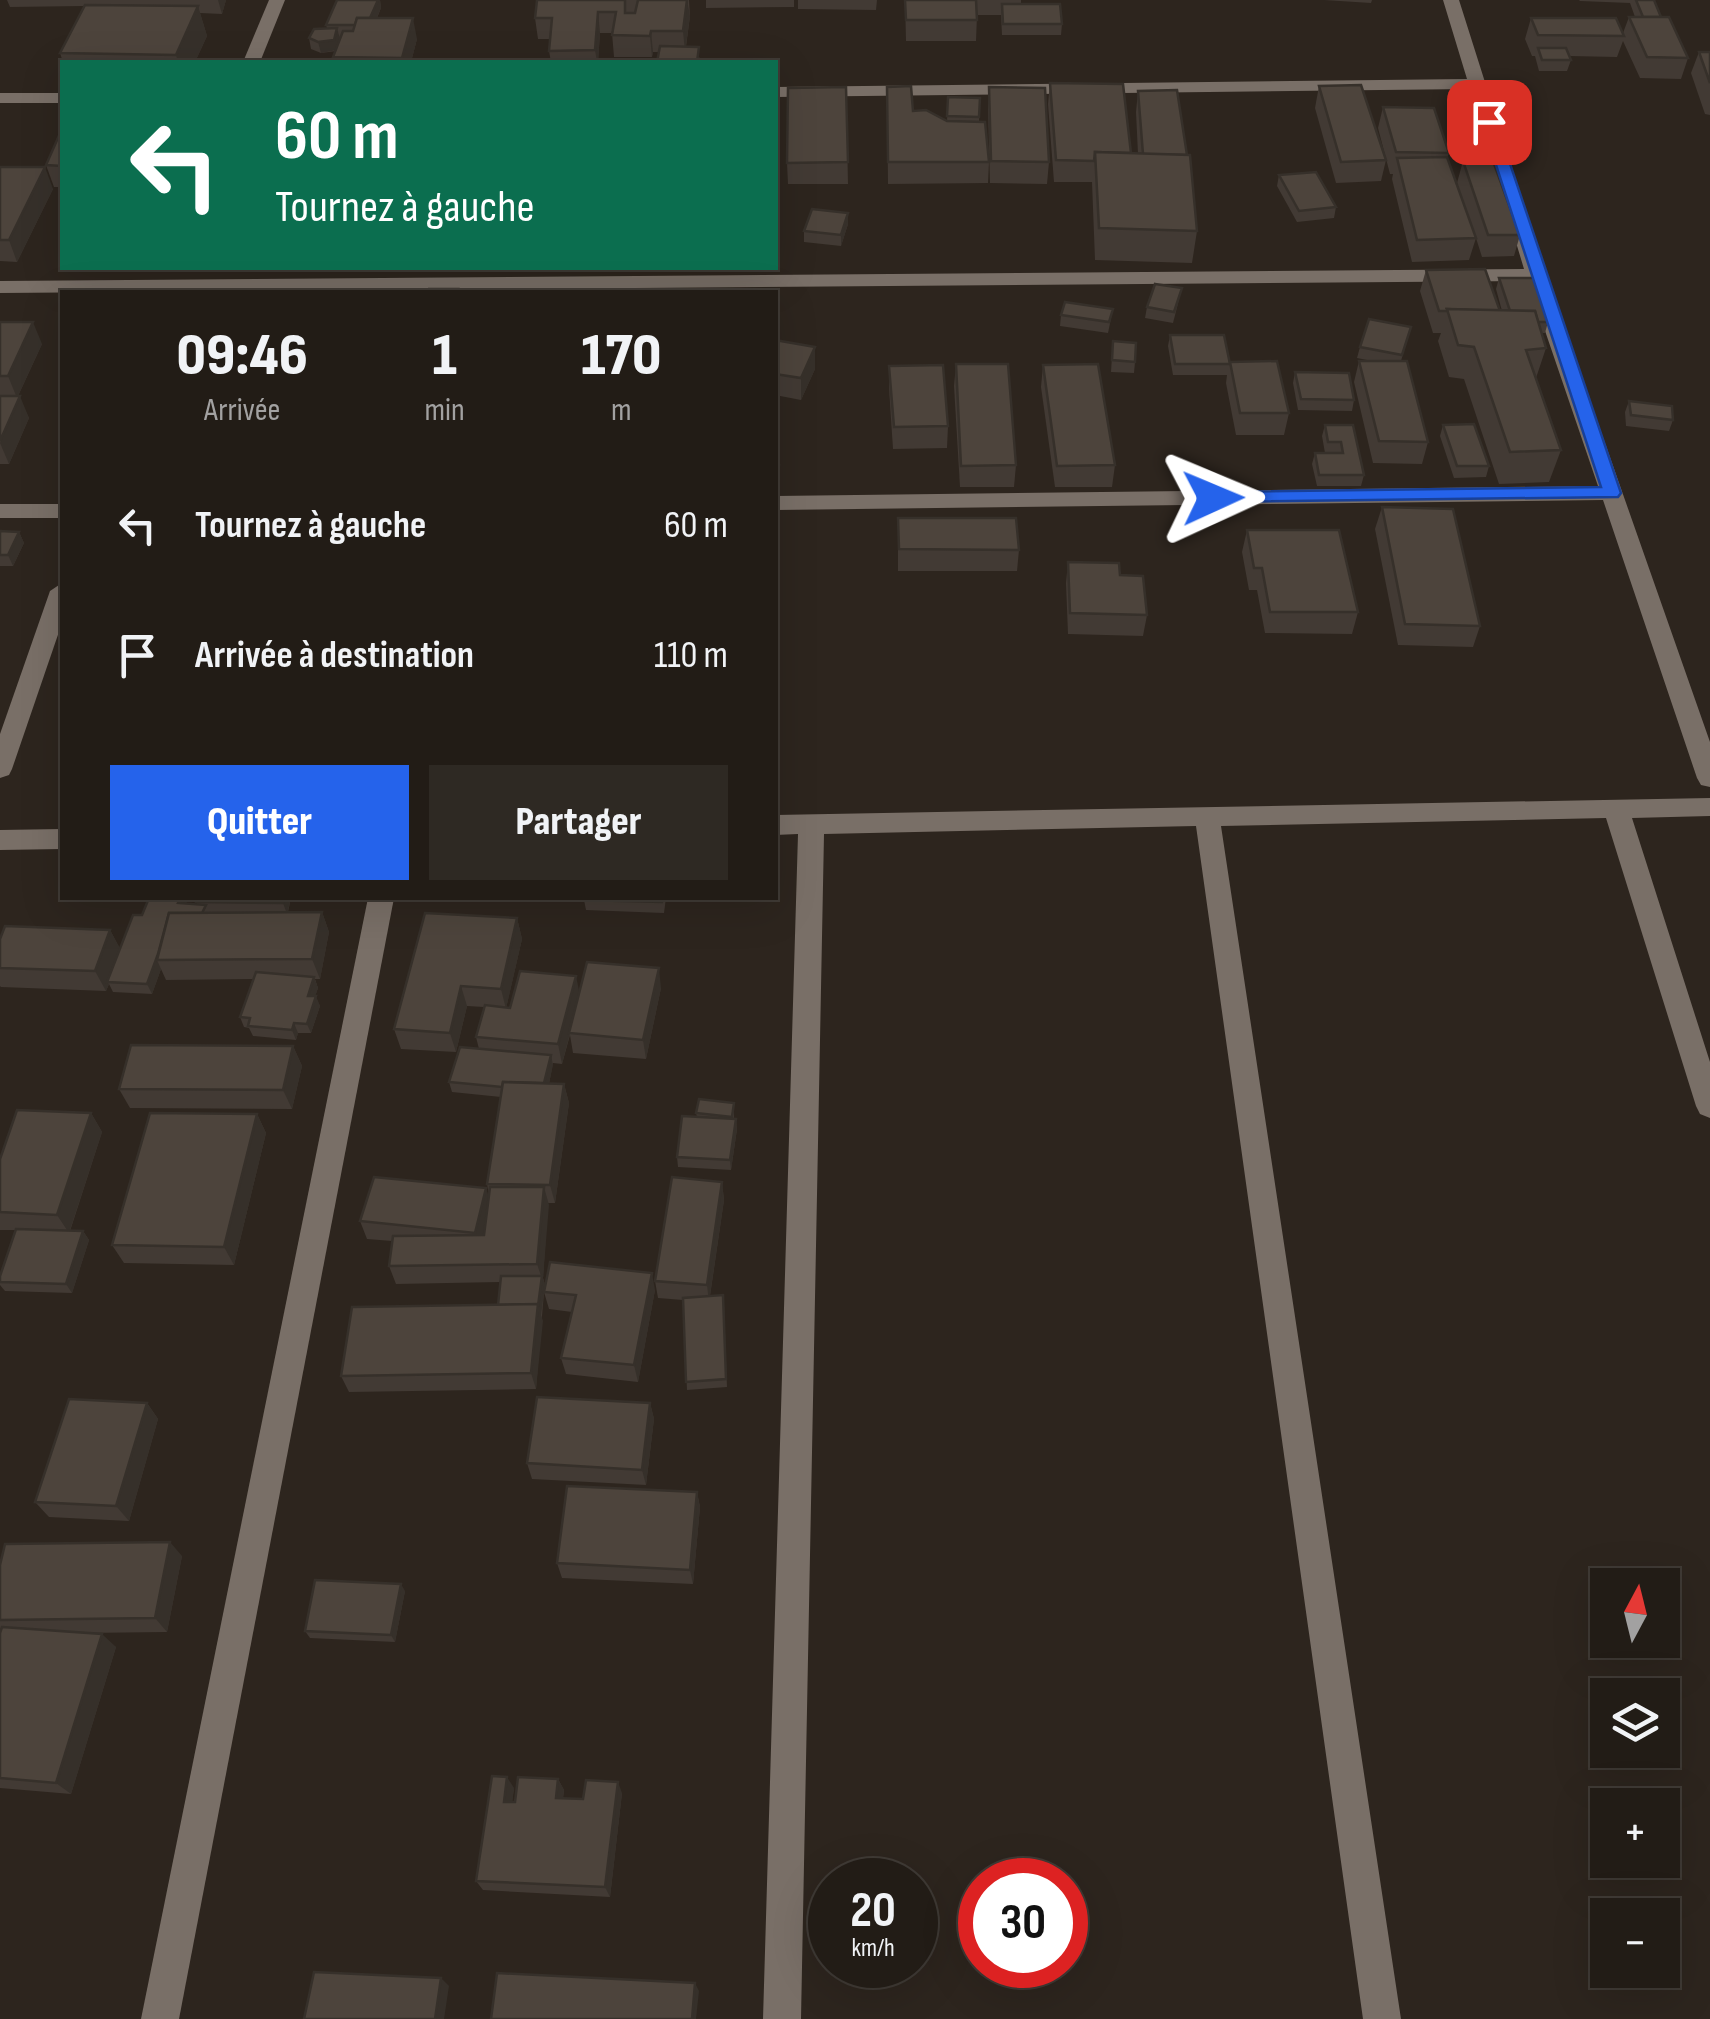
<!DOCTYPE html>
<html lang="fr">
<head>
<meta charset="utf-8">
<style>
  :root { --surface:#221c16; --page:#2e2923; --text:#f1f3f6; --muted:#a2a1a1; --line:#3f3a35; --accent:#2563eb }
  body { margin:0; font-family:"Sofia Sans Condensed",sans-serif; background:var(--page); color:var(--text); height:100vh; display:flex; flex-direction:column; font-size:38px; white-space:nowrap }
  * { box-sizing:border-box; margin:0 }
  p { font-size:32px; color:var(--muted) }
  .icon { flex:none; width:55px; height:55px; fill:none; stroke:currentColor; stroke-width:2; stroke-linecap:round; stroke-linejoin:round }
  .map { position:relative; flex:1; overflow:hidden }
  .details { position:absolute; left:60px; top:290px; width:718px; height:610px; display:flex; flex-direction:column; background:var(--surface); border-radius:0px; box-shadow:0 10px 40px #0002,0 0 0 2px var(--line) }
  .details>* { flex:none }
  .top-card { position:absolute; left:60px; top:60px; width:718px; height:210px; border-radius:0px; box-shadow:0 10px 40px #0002,0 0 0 2px var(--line); background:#0b6e4f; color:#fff; overflow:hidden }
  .needle { width:65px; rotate:7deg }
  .controls { position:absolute; left:1590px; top:1568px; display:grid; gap:20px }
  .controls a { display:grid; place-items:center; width:90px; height:90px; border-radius:0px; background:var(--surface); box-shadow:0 10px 40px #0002,0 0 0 2px var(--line); font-size:50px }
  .speed { position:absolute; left:808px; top:1858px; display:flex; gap:20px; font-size:50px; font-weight:700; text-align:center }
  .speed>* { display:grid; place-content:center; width:130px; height:130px; border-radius:50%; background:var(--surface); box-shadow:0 10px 40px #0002,0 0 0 2px var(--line); line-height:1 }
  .speed small { font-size:25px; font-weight:400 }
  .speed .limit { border:15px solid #d22; background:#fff; color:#111 }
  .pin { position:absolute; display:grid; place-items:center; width:85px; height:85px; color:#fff; margin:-42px; border-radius:20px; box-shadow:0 5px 15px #0006 }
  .me { position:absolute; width:110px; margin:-55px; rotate:89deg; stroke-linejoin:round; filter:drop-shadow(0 0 8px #0008) }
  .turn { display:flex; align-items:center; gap:35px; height:210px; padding:0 50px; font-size:45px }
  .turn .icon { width:130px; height:130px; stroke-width:2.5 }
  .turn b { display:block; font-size:70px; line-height:85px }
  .eta { display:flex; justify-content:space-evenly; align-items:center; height:170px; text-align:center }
  .eta b { font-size:60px; font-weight:800; line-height:70px }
  .button { display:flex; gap:20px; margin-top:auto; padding:20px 50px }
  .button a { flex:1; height:115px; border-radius:0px; background:var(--accent); color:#fff; font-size:40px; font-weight:800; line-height:115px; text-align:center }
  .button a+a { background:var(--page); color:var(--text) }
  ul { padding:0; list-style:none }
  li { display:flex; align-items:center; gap:30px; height:130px; padding:0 50px }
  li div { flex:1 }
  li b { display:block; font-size:38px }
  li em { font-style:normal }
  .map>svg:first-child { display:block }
</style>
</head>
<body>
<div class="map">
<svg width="1710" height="2019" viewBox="0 0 1710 2019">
  <rect width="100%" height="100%" fill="#2d251e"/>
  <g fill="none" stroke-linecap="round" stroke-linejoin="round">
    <g fill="#796f67" fill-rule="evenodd">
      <path d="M269 0H285L260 62H243Z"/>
      <path d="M1443 0H1459L1546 275 1710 742V787L1701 785 1697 778 1603 500 775 510V496L1598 486 1528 281 0 293V281L1524 269 1470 89 775 97V87L1467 79Z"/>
      <rect x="0" y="93" width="62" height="10"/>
      <rect x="0" y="504" width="62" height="14"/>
      <path d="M62 583V623L12 769 9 775 0 778V734L50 591Z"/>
      <path d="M1710 798V816L1632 818 1710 1062V1118L1700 1114 1696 1106 1606 818 1221 826 1401 2019H1363L1196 826 824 834 801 2019H763L798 834 775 835V815Z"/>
      <path d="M62 829V849L0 850V830Z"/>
      <path d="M368 898H394L179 2019H141Z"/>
    </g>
  </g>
  <g fill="#423a34">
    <path d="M7 0H226L222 14 200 13 207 36 195 62H63L60 53 84 6 10 7Z"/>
    <path d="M337 0H380L381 8 377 18 417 39 411 62H335L333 57 336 51 321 53 311 49 309 38 327 28 326 25Z"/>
    <path d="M537 0H689L690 16 686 47 700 58 659 52H653L652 57H614L612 33H600L598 62H551L549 51 550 39H538L535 18Z"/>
    <path d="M706 0H794V7L706 8Z"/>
    <path d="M798 0H877L876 10 798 9Z"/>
    <path d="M905 0H1021V4L1062 24 1061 35H1002L1001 15H977L976 41H906Z"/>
    <path d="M1324 0H1372L1371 3Z"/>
    <path d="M1579 0H1654L1661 17 1688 58 1681 79 1640 78 1623 41 1617 57 1569 56 1571 60 1567 71H1539L1535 56H1532L1525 39 1531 18 1623 33 1629 17H1635L1630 3 1580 1Z"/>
    <path d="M1699 52H1710V115L1705 114 1691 73Z"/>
    <path d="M1050 83 1131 153 1138 154 1136 112 1138 91 1197 231 1192 263 1095 260 1092 182H1054L1048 104Z"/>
    <path d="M1319 86 1386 160 1381 181 1336 183 1315 108Z"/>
    <path d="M846 87 848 184H788L787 163Z"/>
    <path d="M887 87 913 111 947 121 948 97 980 98 979 122 989 162 988 183 888 184Z"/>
    <path d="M989 87 1049 162 1047 184 990 183 988 109Z"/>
    <path d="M1383 107 1449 153 1447 158 1474 234 1457 183 1463 161 1520 235 1514 256 1482 257 1476 238 1469 260 1412 262 1392 179 1393 174H1390L1378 128Z"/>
    <path d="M62 131V187H54L46 165Z"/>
    <path d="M0 167 53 189 17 262 0 261Z"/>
    <path d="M1279 175 1336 207 1334 218 1297 222 1277 186Z"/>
    <path d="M848 213V224L841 246 804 242V231Z"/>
    <path d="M1426 270 1502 311 1496 289 1499 278 1548 322 1545 333H1541L1546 348 1536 378 1561 450 1549 482 1499 484 1464 379 1449 377 1438 341 1441 333H1433L1420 291Z"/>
    <path d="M1182 288 1173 323 1145 318 1147 307Z"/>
    <path d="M1113 309 1108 333 1060 326 1061 315Z"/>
    <path d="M0 322 42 344 18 396 29 418 9 464H0Z"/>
    <path d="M1411 327 1401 361 1428 442 1422 464 1373 463 1354 382 1359 361H1372L1357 358 1360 347Z"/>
    <path d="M1170 335 1230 362 1289 413 1284 435H1236L1226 383 1227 375H1173L1168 346Z"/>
    <path d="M775 340 815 369 801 400 775 395Z"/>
    <path d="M1113 341 1135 362 1134 373 1111 372Z"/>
    <path d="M956 364 1016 465 1014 487H960L954 386Z"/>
    <path d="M1043 365 1115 465 1112 487H1055L1041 387Z"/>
    <path d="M889 366 948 426 947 448 893 449 889 388Z"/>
    <path d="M1295 372 1354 400 1352 411 1298 410 1293 383Z"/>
    <path d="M1629 401 1673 420 1669 431 1626 426 1625 412Z"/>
    <path d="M1325 425H1353L1364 475 1361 486H1317L1312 464 1315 453H1325L1322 436Z"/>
    <path d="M1443 425 1489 466 1486 477 1454 478 1440 436Z"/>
    <path d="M775 465 779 476V488H775Z"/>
    <path d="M1382 507 1480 626 1473 647 1398 645 1375 529Z"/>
    <path d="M898 518 1019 550 1017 571H898Z"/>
    <path d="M1247 530 1358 612 1352 634 1265 633 1257 590H1249L1242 552Z"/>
    <path d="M0 531 19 532 24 543 13 566H0Z"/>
    <path d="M1068 562 1120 575 1147 615 1143 636 1068 634 1066 583Z"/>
    <path d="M197 898H291L288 912H322L329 932 320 979H315L318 988 315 996 320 1006 311 1033H298L296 1040 253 1036 249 1028 244 1027 240 1017 253 979 166 980 161 969 152 994 113 992 109 984 106 991 1 987 0 986V939L110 930 120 949 142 915 187 903 197 904Z"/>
    <path d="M666 898 664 913 586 910 584 900Z"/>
    <path d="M517 918 522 939 506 1008 579 992 661 988 646 1059 573 1053 570 1035 562 1064 553 1063 549 1084H564L569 1103 555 1203H548L543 1278 545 1285 655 1290 638 1382 566 1374 561 1358 572 1312 549 1309 544 1292 536 1389 349 1392 341 1376 498 1305 500 1282 396 1284 389 1266 392 1241 367 1239 360 1221 489 1195 487 1184 501 1097 452 1092 449 1082 479 1049 476 1037 484 1007 467 1006 456 1052 401 1049 394 1029Z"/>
    <path d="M293 1046 302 1066 292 1109 130 1108 119 1089Z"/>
    <path d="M734 1103V1119H736L737 1129 731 1170 678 1167 677 1157 697 1117 696 1113Z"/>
    <path d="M91 1113 102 1132 70 1231H83L89 1240 72 1293 5 1291 0 1285V1276L16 1230H0V1159Z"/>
    <path d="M257 1114 266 1133 234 1265 124 1263 112 1245Z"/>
    <path d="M722 1182 724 1200 710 1296 724 1304 727 1387 687 1390 683 1300 658 1298 655 1281Z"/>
    <path d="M147 1403 158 1419 129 1521 49 1517 35 1502Z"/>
    <path d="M650 1403 654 1419 646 1485 532 1479 527 1463Z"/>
    <path d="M697 1492 700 1507 693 1584 562 1578 557 1563Z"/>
    <path d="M182 1556 167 1632 82 1633 116 1647 71 1794 0 1788V1565Z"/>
    <path d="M405 1591 395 1642 310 1638 305 1631Z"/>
    <path d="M558 1779 564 1790 563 1799H583L622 1793 610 1897 483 1890 476 1881 514 1788 512 1802H515Z"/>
  </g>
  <g fill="#36302a">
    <path d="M218 0H226L222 14Z"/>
    <path d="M378 0H380L381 8 369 36 367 26Z"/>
    <path d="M687 0 690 16 685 52 683 31Z"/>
    <path d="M198 6 207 36 195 62H178L176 55Z"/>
    <path d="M598 12 600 33 598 62H597L595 50Z"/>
    <path d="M413 18 417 39 411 62H403L402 58Z"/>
    <path d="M337 28 340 39 336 50 321 53 318 42Z"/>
    <path d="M651 31 653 52 652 57 650 36Z"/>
    <path d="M45 167 53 189 17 262 9 240Z"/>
    <path d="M848 213V224L841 246V235Z"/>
    <path d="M33 322 42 344 17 398 8 376Z"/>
    <path d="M815 347V369L801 400V378Z"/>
    <path d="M20 396 29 418 9 464 0 443Z"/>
    <path d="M19 532 24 543 13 566 8 555Z"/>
    <path d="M180 898H189L182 913 178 903Z"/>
    <path d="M285 898H291L287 914 283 903Z"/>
    <path d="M322 912 329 932 320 979 312 959Z"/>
    <path d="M172 916 157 960 161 969 152 994 147 984Z"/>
    <path d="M517 918 522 939 506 1009 501 989Z"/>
    <path d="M110 930 121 950 107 982 109 984 106 991 95 971Z"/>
    <path d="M659 968 661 988 646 1059 643 1040Z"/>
    <path d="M576 976 580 995 562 1064 558 1044Z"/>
    <path d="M314 977 318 988 312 1006 308 996Z"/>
    <path d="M461 986 467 1006 456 1052 450 1033Z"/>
    <path d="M316 996 320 1006 311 1033 307 1024Z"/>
    <path d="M294 1023 298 1033 296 1040 292 1030Z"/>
    <path d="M293 1046 302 1066 292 1109 283 1090Z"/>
    <path d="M551 1055 553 1065 545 1101 542 1092Z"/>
    <path d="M564 1084 569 1103 555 1203 550 1185Z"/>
    <path d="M91 1113 102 1132 69 1233 57 1215Z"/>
    <path d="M257 1114 266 1133 234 1265 224 1247Z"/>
    <path d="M736 1119 737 1129 731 1170 730 1160Z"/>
    <path d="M722 1182 724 1200 709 1302 707 1285Z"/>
    <path d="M544 1187 549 1205 543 1278 545 1285 541 1315 543 1321 536 1389 531 1373 542 1279 537 1264Z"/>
    <path d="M486 1188 492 1206 481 1250 475 1233Z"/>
    <path d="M83 1231 89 1240 72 1293 66 1284Z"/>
    <path d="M652 1273 655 1290 638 1382 634 1365Z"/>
    <path d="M147 1403 158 1419 129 1521 116 1506Z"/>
    <path d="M650 1403 654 1419 646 1485 642 1470Z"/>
    <path d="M697 1492 700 1507 693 1584 690 1570Z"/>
    <path d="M170 1542 182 1556 167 1632 155 1618Z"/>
    <path d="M401 1584 405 1591 395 1642 391 1635Z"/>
    <path d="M102 1634 116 1647 71 1794 56 1783Z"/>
    <path d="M507 1777 514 1788 511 1813 504 1802Z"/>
    <path d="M558 1779 564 1790 561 1809 556 1798Z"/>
    <path d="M618 1782 622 1793 610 1897 605 1887Z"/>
    <path d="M441 1978 449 1986 444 2019H435Z"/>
    <path d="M695 1983 699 1991 696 2019H692Z"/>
  </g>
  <g fill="#4d443c" stroke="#36302a" stroke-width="2.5">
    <path d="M337 0H378L370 18H357L355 25H326Z"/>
    <path d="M537 0H625V13H635L638 0H687L683 31H651L650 36 612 35 616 12H598L595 50 549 51 552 18H535Z"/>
    <path d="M905 0H976L977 20H906Z"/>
    <path d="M1636 0H1654L1661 17H1643Z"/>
    <path d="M1002 4H1060L1062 24H1003Z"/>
    <path d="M85 5 198 6 176 55 60 53Z"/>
    <path d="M1629 17H1669L1688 58 1647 57Z"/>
    <path d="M357 18H413L402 58 333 57 343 31H353Z"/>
    <path d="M1531 18H1616L1624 36 1538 35Z"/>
    <path d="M337 28 334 40 318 42 309 38 314 29Z"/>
    <path d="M660 46 699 47 697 62H657Z"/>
    <path d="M1538 48H1566L1571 60H1542Z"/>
    <path d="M1699 52H1710V83Z"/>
    <path d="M1050 83 1123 84 1131 153 1095 152 1094 161 1056 160Z"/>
    <path d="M1361 85 1386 160 1341 162 1319 86Z"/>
    <path d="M911 86 913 111 926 110 947 121 985 122 989 162H888L887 87Z"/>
    <path d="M846 87 848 162 787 163 788 88Z"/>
    <path d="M989 87 1045 88 1049 162 991 161Z"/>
    <path d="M1177 90 1187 155 1143 154 1138 91Z"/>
    <path d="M948 97 980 98 979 117 947 116Z"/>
    <path d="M1383 107 1434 108 1449 153 1396 152Z"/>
    <path d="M61 131 62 166 46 165Z"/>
    <path d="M1095 152 1190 155 1197 231 1099 228Z"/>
    <path d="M1447 157 1476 238 1417 240 1397 158Z"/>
    <path d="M1463 161H1493L1520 235H1488Z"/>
    <path d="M0 167H45L9 240H0Z"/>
    <path d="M1316 172 1336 207 1299 211 1279 175Z"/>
    <path d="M812 209 848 213 841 235 804 231Z"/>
    <path d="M1485 269 1500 311 1447 309 1448 311H1439L1426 270Z"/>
    <path d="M1499 278H1534L1548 322H1538L1535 311H1510Z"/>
    <path d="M1155 284 1182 288 1174 312 1147 307Z"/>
    <path d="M429 289H458L457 292H428Z"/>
    <path d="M1065 302 1113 309 1109 322 1061 315Z"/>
    <path d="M1447 309 1535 311 1546 348 1526 350 1561 450 1510 452 1474 347 1458 345Z"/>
    <path d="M1369 319 1411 327 1402 355 1360 347Z"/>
    <path d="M0 322H33L8 376H0Z"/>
    <path d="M1170 335H1224L1230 364H1175Z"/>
    <path d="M775 340 815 347 801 378 775 374Z"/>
    <path d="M1113 341 1136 343 1135 362 1112 360Z"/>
    <path d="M1277 361 1289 413H1240L1230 362Z"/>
    <path d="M1359 361H1407L1428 442 1379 441Z"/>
    <path d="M956 364H1008L1016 465 961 466Z"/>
    <path d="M1098 364 1115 465 1057 466 1043 365Z"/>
    <path d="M943 365 948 426 894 427 889 366Z"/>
    <path d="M1295 372 1349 373 1354 400 1301 399Z"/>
    <path d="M0 396H20L0 441Z"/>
    <path d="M1629 401 1672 406 1673 420 1631 415Z"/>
    <path d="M1474 424 1489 466H1457L1443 425Z"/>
    <path d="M1325 425H1353L1364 475H1319L1315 453H1343L1341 442H1328Z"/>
    <path d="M775 465H779L778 477H775Z"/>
    <path d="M1382 507 1453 509 1480 626 1405 624Z"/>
    <path d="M898 518H1016L1019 550 899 549Z"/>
    <path d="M1247 530H1339L1358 612H1270L1262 568H1254Z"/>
    <path d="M0 531 19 532 8 555H0Z"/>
    <path d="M1068 562 1119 563 1120 575 1143 576 1147 615 1070 613Z"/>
    <path d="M149 898H180L178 903 206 905 202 913H169L158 954 147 984 107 982 133 915H142Z"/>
    <path d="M197 898H285L283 903 196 902Z"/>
    <path d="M584 898H663L662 902 584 900Z"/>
    <path d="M322 912 312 959 157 960 169 913Z"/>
    <path d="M425 913 517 918 501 989 461 986 450 1033 394 1029Z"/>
    <path d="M5 926 110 930 95 971 0 968V939Z"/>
    <path d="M587 962 659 968 643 1040 569 1033Z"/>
    <path d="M520 971 576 976 558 1044 476 1037 485 1005 510 1008Z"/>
    <path d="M256 972 314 977 308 996H316L307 1024 294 1023 292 1030 248 1026 250 1018 240 1017Z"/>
    <path d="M131 1045 293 1046 283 1090 119 1089Z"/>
    <path d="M460 1047 551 1055 544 1083 503 1082 502 1087 449 1082Z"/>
    <path d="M503 1082 564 1084 550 1185 487 1184Z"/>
    <path d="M699 1099 734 1103 732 1117 696 1113Z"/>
    <path d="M17 1110 91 1113 57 1215 0 1212V1159Z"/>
    <path d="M150 1113 257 1114 224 1247 112 1245Z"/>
    <path d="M682 1116 736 1119 730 1160 677 1157Z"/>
    <path d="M374 1177 486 1188 475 1233 360 1221Z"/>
    <path d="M672 1177 722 1182 707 1285 655 1281Z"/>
    <path d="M490 1187H544L537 1264 389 1266 393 1236 484 1235Z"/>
    <path d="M16 1229 83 1231 66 1284 0 1282V1276Z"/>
    <path d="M550 1262 652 1273 634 1365 561 1358 576 1295 544 1292Z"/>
    <path d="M501 1276H542L538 1306V1304L498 1305Z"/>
    <path d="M723 1295 726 1379 686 1382 683 1298Z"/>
    <path d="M538 1304 531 1373 341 1376 352 1307Z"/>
    <path d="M537 1397 650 1403 642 1470 527 1463Z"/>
    <path d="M69 1399 147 1403 116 1506 35 1502Z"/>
    <path d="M567 1486 697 1492 690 1570 557 1563Z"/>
    <path d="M170 1542 155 1618 0 1620V1565L5 1544Z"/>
    <path d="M315 1580 401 1584 391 1635 305 1631Z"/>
    <path d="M2 1627 102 1634 56 1783 0 1778V1633Z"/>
    <path d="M492 1776 507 1777 504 1802H515L518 1777 558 1779 556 1798 583 1799 586 1780 618 1782 605 1887 476 1881Z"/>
    <path d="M314 1972 441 1978 435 2019H304Z"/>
    <path d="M497 1973 695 1983 692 2019H491Z"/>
  </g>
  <path fill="#2563eb" stroke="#184099" stroke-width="2.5" d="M1489 118 1496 122 1621 493 1618 497 1207 502 1204 498 1213 492 1601 487 1482 122Z"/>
</svg>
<div class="controls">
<a><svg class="needle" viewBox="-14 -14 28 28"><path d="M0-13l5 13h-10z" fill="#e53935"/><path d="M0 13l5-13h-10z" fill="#a2a1a1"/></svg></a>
<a><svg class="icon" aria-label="layers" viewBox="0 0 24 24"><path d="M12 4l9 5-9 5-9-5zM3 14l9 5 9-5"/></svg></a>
<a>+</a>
<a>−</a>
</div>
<div class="speed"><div>20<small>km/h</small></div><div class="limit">30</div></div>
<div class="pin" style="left:1489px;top:122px;background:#d93025"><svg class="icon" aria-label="arrive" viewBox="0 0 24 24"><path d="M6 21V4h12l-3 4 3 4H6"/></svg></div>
<svg class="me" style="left:1213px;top:498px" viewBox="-20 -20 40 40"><path d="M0-17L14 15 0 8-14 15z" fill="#2563eb" stroke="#fff" stroke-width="4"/></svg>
<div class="top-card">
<div class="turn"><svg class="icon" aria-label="left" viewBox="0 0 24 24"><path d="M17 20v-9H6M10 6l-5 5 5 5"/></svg><div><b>60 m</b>Tournez à gauche</div></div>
</div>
<section class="details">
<div class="eta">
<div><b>09:46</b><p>Arrivée</p></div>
<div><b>1</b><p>min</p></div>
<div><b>170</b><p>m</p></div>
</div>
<ul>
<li><svg class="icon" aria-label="left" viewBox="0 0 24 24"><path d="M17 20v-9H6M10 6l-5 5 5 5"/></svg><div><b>Tournez à gauche</b></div><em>60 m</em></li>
<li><svg class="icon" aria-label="arrive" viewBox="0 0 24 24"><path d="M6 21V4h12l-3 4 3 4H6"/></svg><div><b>Arrivée à destination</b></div><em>110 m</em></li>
</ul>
<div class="button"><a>Quitter</a><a>Partager</a></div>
</section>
</div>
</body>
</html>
